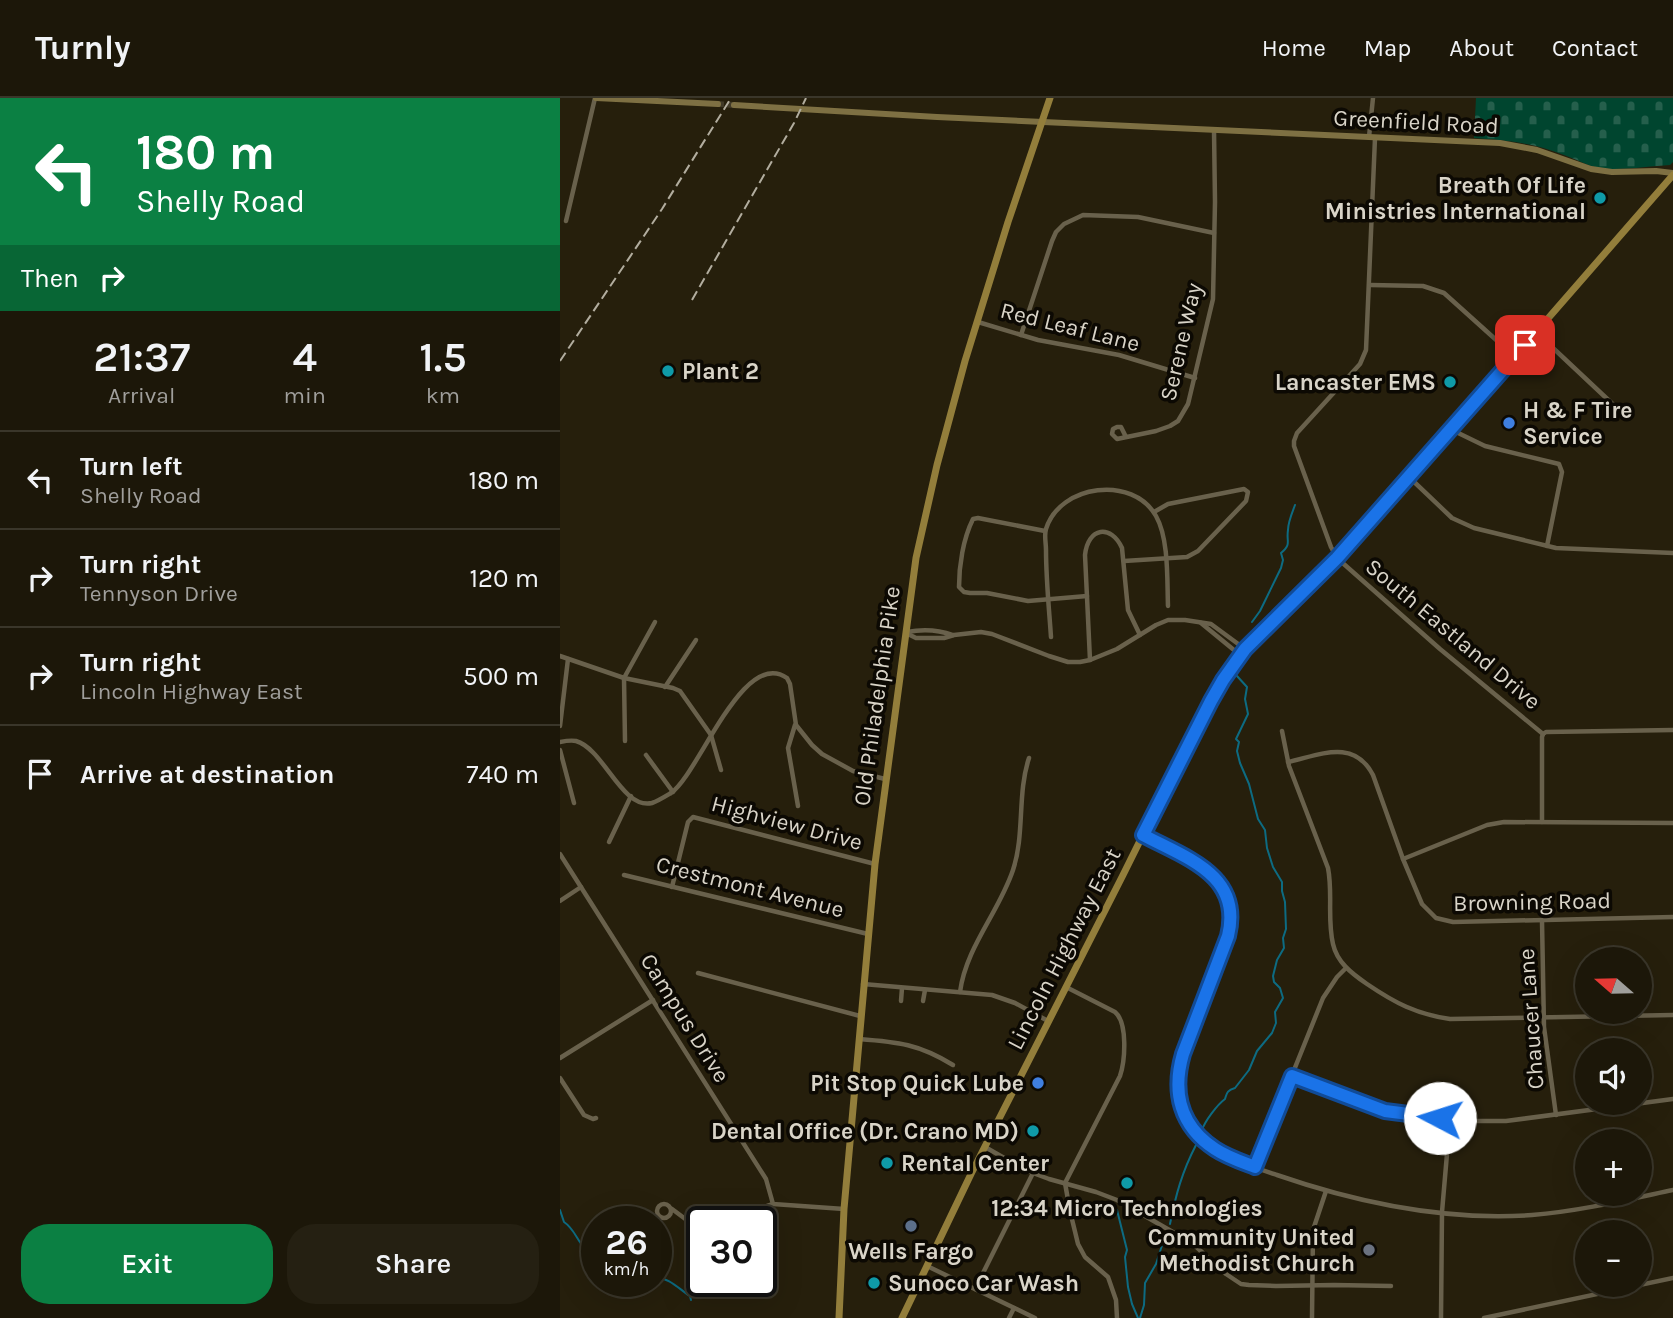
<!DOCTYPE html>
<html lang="en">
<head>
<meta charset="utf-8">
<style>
  :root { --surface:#1c1709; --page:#252012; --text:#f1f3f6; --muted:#a09f9c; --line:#3a362a; --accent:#0b8043 }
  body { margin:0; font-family:Karla,sans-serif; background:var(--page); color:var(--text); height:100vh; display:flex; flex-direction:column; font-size:26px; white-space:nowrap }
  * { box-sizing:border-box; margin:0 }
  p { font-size:23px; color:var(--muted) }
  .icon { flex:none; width:38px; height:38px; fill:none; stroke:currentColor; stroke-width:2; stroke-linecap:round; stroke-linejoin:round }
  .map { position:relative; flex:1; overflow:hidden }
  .drawer { display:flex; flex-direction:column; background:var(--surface); width:560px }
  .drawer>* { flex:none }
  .banner { background:#0b8043; color:#fff; overflow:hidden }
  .needle { width:46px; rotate:290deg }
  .fabs { position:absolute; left:1015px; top:849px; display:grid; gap:14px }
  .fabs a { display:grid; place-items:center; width:77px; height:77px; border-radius:50%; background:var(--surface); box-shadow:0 7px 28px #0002,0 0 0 2px var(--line); font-size:35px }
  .speed { position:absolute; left:21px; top:1108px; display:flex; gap:14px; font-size:35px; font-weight:700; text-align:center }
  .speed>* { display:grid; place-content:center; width:91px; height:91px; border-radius:50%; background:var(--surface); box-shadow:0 7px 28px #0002,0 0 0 2px var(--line); line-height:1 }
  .speed small { font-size:18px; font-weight:400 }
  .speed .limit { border:4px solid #111; border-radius:10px; background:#fff; color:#111 }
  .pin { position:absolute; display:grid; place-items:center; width:60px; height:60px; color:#fff; margin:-30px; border-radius:14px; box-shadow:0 4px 10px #0006 }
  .me { position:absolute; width:77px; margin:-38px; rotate:275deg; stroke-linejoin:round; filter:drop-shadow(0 0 5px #0008) }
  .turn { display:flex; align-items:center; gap:24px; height:147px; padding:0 21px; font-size:32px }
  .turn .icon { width:91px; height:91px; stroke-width:2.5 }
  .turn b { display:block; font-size:49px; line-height:60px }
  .then { display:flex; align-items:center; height:66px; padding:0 21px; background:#0003; gap:14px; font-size:26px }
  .eta { display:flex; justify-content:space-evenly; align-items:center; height:119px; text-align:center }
  .eta b { font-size:42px; font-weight:600; line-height:49px }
  .primary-button { display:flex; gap:14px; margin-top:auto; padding:14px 21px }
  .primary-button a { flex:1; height:80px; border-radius:28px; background:var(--accent); color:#fff; font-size:28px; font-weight:600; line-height:80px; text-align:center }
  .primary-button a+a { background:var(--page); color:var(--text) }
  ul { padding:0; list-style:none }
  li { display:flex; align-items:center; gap:21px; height:98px; padding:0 21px; border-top:2px solid var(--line) }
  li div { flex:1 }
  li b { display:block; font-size:26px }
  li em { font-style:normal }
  header { display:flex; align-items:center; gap:42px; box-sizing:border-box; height:98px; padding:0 35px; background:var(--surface); border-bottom:2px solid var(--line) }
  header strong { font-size:33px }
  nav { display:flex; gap:38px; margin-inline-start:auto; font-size:24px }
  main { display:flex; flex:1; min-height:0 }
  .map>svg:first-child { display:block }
</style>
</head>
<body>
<header>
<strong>Turnly</strong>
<nav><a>Home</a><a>Map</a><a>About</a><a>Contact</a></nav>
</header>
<main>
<section class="drawer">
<div class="banner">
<div class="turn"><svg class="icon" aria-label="left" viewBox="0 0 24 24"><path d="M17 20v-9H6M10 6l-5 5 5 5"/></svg><div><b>180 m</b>Shelly Road</div></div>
<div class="then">Then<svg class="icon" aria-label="right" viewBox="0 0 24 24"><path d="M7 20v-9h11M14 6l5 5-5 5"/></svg></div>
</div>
<div class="eta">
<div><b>21:37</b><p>Arrival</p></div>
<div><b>4</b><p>min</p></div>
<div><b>1.5</b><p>km</p></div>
</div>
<ul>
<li><svg class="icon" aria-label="left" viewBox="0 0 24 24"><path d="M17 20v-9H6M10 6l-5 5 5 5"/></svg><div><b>Turn left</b><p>Shelly Road</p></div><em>180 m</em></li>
<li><svg class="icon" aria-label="right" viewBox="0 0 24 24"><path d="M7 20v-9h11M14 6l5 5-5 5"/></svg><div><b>Turn right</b><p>Tennyson Drive</p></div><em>120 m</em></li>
<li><svg class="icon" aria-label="right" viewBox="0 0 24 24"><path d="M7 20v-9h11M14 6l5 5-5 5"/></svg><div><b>Turn right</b><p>Lincoln Highway East</p></div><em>500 m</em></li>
<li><svg class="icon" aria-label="arrive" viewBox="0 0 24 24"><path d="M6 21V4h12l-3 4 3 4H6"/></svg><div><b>Arrive at destination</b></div><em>740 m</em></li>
</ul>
<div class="primary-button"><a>Exit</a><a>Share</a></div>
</section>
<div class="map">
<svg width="1113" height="1220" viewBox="0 0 1113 1220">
  <defs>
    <pattern id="cemetery-stones" width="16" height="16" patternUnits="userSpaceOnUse" patternTransform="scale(1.75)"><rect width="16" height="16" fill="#00452f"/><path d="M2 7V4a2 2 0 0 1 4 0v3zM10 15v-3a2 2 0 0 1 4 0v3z" fill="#255f4c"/></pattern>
  </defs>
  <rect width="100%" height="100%" fill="#261f0c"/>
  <path fill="url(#cemetery-stones)" d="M916 0H1113V64L1110 67C1090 68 1059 73 1040 70 1027 68 1016 61 1004 57 972 45 947 42 914 40Z"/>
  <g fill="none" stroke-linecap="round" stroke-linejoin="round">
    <g stroke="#0d6b82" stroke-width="2">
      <path d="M692 524 700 513 721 470 723 462 721 455C732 446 726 444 728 432 728 424 732 415 735 407"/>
      <path d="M642 1032C645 1023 657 1007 665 1001 667 994 668 992 675 990L689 972 697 953 712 935 716 925 715 914 723 900 720 890 714 884 713 878 717 862 724 850 723 840 726 831 725 804 722 793V784L713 769 707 750 705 732 698 721 689 686 680 665 677 653 679 644 676 641 688 616 685 601 687 589 677 578"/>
      <path d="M551 1104 557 1112 567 1152 565 1159 568 1189 572 1206 578 1220"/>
      <path d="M0 1112 4 1124C18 1133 18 1152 37 1158"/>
      <path d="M610 1126C616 1096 622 1074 636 1047"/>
      <path d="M96 1180C109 1179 120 1192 130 1198L131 1202"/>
      <path d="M580 1220 584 1207 585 1185 596 1166 605 1138"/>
    </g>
    <path stroke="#413a28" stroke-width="6" stroke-dasharray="6 3" stroke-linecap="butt" d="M158 6 174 7"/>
    <g stroke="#69614c" stroke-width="4.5">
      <path d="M809 39 813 0"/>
      <path d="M815 40 806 252 800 266 737 335 734 343V348L771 449 777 460 880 551 983 636"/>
      <path d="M6 123 35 0"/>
      <path d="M810 187 863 188 884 195 954 258"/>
      <path d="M418 224 478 242 559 257 635 280"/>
      <path d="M976 234 1059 312"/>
      <path d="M461 237 492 143 496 134 504 126 523 117 578 119 654 135"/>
      <path d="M892 332 925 348 999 366 1002 374 987 448"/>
      <path d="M566 339 561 329H557L553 331 552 336 557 341 596 333 610 328 618 323 628 306 653 201 655 104 654 32"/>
      <path d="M850 380 892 420 914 430 996 450 1113 455"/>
      <path d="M485 433 418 420 413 421C403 441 399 468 399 489L404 494 410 495H427L468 503 527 498"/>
      <path d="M564 463 627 459 638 453 686 403 688 394 684 391 608 406 594 414"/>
      <path d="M641 525 680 557"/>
      <path d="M347 534C362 531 379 532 393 537"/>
      <path d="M346 535 356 540H384L394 537 421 534 432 536 489 558 508 564H520L530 562 557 551 596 527 608 522H625L651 526 685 551"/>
      <path d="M491 539C489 510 486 481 486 452 486 445 484 437 486 431 500 386 573 377 596 418 609 441 607 482 608 508"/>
      <path d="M0 558 64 580 113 590 120 593 151 637 161 672"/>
      <path d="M530 562 525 457C528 429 551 426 562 450L568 512 580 537"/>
      <path d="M105 589 136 542"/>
      <path d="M235 627 228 650 238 708"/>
      <path d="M0 628 8 561"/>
      <path d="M722 633 729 668 768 770C773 795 767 821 773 846 777 864 791 875 807 886 835 905 856 916 890 921L1113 917"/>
      <path d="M983 636 986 634 1113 632"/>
      <path d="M65 643 64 580 95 524"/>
      <path d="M0 644C5 643 11 642 16 643 44 651 62 712 92 705 98 703 106 698 111 695 139 676 183 549 227 580L230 586 236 627 252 647 262 656 293 673 325 681"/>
      <path d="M0 652 14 705"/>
      <path d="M86 657 113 694"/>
      <path d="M728 664C760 657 794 640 813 677L843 761 862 806 876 820 893 824 1113 819"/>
      <path d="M982 724V639L983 636"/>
      <path d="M584 737C626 760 683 777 668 838 659 863 649 887 640 912 629 940 614 968 619 999 622 1016 632 1032 645 1044 665 1060 693 1069 717 1077 798 1105 886 1123 972 1117 1020 1113 1066 1102 1113 1092"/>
      <path d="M49 744 71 698"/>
      <path d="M0 756 206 1081 213 1106 284 1111"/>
      <path d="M843 761 927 727 944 724 1113 725"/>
      <path d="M64 777 308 836"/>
      <path d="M112 789 128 724 133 719 315 766"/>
      <path d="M0 803 21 789"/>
      <path d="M982 823 984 929 996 1017"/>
      <path d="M138 875 300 918"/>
      <path d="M303 886 432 897 455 905 488 923"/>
      <path d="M506 889 555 914C568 925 565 963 560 978L505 1085 510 1113 518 1146 525 1159 548 1179 556 1202 557 1220"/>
      <path d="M400 894C406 849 439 814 453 772 465 736 457 696 469 660"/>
      <path d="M341 903 342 890"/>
      <path d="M363 903 365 892"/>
      <path d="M299 941C338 944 359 946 393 967"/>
      <path d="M0 960 93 902"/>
      <path d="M732 978 811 1009 825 1013 843 1017 911 1023H946L1113 1001"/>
      <path d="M0 980 24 1017 33 1021 36 1020"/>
      <path d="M425 1049 446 1061 473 1075 489 1081 536 1094 557 1102 632 1145 666 1176 681 1186 689 1187 716 1188 774 1187 831 1188"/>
      <path d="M695 1069 763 900 777 879 786 870"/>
      <circle cx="104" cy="1113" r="7"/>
      <path d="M112 1111 128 1123 142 1127"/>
      <path d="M157 1124 213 1106"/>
      <path d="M367 1168 475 1220"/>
      <path d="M415 1191 473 1075"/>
      <path d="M449 1220 454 1210"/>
      <path d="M752 1220 753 1132 766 1093"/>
      <path d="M881 1220 882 1114 890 1021"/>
      <path d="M924 1220 1113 1180"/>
    </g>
    <g stroke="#7e7043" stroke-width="6">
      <path d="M36 0 158 6"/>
      <path d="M174 7 377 19 940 45 977 52 1031 71 1052 74 1096 73 1113 75"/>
    </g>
    <g stroke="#937e3b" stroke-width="7">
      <path d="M279 1220 284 1111 315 766 356 460 377 367 405 263 448 124 490 0"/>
      <path d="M342 1220 411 1076 563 777 635 632 663 582 685 551 777 460 849 380 1113 77"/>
    </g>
    <g stroke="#b2ad9f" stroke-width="2" stroke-dasharray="10 5" stroke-linecap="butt">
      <path d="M132 202 234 25 246 0"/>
      <path d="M0 263 102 111 171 0"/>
    </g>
  </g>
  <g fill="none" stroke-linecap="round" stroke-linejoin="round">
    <defs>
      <path id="route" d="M880 1020 825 1013 732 978 695 1069C682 1064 667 1059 655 1051 620 1028 612 994 623 956L668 838C683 777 626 760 583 737L651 603 663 582 685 551 777 460 965 247"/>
    </defs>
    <use href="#route" stroke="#114b97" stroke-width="18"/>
    <use href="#route" stroke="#1a73e8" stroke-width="12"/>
  </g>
  <g fill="#0f9aa8" stroke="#0c0903" stroke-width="2.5">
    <circle cx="1040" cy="100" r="7"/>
    <circle cx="108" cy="273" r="7"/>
    <circle cx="890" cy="284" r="7"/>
    <circle cx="473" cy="1033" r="7"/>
    <circle cx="327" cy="1065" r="7"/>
    <circle cx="567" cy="1085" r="7"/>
    <circle cx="314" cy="1185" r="7"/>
  </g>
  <g fill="#3f7fe0" stroke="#0c0903" stroke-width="2.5">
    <circle cx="949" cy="325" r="7"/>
    <circle cx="478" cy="985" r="7"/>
  </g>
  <circle fill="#5c6f8a" stroke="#0c0903" stroke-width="2.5" cx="351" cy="1128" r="7"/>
  <circle fill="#6b7280" stroke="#0c0903" stroke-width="2.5" cx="809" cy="1152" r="7"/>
  <g text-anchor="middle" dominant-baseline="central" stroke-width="7" stroke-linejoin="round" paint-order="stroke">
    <g font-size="23" fill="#d9d4c8" stroke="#0c0903">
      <text transform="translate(856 24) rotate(3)">Greenfield Road</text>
      <text transform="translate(510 229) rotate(14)">Red Leaf Lane</text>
      <text transform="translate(621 244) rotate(-77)">Serene Way</text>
      <text transform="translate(893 536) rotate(40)">South Eastland Drive</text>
      <text transform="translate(317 598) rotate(-82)">Old Philadelphia Pike</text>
      <text transform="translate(227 725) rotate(15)">Highview Drive</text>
      <text transform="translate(190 789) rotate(14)">Crestmont Avenue</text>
      <text transform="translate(972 804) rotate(-1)">Browning Road</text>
      <text transform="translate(504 851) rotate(-63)">Lincoln Highway East</text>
      <text transform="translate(125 920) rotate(58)">Campus Drive</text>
      <text transform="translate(971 921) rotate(-94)">Chaucer Lane</text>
    </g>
    <g font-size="23" font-weight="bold" fill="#d9d4c8" stroke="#0c0903" text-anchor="end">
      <text x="1026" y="87">Breath Of Life<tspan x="1026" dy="26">Ministries International</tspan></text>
      <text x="122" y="273" text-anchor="start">Plant 2</text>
      <text x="876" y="284">Lancaster EMS</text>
      <text x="963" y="312" text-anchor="start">H &amp; F Tire<tspan x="963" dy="26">Service</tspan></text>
      <text x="464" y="985">Pit Stop Quick Lube</text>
      <text x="459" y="1033">Dental Office (Dr. Crano MD)</text>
      <text x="341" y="1065" text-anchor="start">Rental Center</text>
      <text x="567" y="1110" text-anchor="middle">12:34 Micro Technologies</text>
      <text x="795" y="1139">Community United<tspan x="795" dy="26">Methodist Church</tspan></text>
      <text x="351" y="1153" text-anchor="middle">Wells Fargo</text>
      <text x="328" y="1185" text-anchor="start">Sunoco Car Wash</text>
    </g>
  </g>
</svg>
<div class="fabs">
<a><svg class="needle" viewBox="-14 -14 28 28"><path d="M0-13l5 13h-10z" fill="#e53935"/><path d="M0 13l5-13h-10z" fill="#a09f9c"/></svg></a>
<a><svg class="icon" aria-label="sound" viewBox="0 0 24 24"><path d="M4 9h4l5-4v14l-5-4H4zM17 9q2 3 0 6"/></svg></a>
<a>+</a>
<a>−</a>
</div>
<div class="speed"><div>26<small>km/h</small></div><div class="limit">30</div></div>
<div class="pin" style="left:965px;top:247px;background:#d93025"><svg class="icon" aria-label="arrive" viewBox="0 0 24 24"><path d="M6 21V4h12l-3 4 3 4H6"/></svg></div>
<svg class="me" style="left:880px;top:1020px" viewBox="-20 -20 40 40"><circle r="19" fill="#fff"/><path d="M0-13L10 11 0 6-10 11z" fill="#1a73e8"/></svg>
</div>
</main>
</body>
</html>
